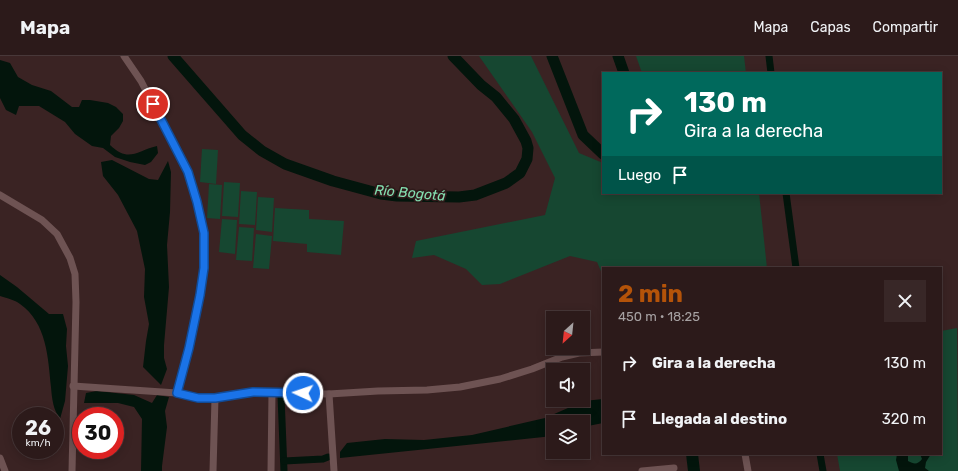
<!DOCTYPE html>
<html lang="es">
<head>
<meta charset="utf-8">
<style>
  :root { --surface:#2c1a1a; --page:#382727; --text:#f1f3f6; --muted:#a6a1a2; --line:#483839; --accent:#b45309 }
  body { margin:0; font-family:Rubik,sans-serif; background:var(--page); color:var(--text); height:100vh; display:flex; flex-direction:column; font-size:15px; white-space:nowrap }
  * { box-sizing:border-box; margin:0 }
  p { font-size:13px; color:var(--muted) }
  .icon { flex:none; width:22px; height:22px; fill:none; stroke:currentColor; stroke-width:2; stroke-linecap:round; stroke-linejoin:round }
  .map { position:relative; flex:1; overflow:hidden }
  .sheet { position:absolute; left:602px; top:211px; width:340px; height:188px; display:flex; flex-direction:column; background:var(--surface); border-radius:0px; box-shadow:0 2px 10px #0003,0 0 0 1px var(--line) }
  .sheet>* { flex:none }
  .top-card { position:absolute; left:602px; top:16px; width:340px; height:122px; border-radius:0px; box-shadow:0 2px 10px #0003,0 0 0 1px var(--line); background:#00695c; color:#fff; overflow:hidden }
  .needle { width:26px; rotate:207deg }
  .fabs { position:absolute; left:546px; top:255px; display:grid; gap:8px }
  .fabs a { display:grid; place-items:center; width:44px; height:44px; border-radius:0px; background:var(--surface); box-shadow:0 2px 10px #0003,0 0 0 1px var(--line); font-size:20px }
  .speed { position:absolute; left:12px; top:351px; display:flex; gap:8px; font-size:20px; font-weight:700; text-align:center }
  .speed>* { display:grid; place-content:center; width:52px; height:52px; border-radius:50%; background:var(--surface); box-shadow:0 2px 10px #0003,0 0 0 1px var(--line); line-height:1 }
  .speed small { font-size:10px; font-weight:400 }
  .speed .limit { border:6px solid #d22; background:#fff; color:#111 }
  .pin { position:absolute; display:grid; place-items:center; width:34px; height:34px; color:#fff; margin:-17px; border:2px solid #fff; border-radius:50%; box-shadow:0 1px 4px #0007 }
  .me { position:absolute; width:44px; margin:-22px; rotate:273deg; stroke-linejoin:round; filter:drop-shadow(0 0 3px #0008) }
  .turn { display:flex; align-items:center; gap:14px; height:84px; padding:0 16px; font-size:18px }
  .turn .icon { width:52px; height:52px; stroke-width:2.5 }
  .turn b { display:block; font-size:28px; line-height:34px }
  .then { display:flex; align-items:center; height:38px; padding:0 16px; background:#0003; gap:8px; font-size:15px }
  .round { display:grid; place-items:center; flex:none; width:42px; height:42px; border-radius:0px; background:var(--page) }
  .summary { display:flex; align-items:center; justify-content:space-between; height:68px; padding:0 16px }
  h1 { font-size:24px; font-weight:700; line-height:30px; color:var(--accent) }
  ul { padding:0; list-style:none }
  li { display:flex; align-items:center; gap:12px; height:56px; padding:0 16px }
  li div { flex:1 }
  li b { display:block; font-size:15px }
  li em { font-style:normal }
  header { display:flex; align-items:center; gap:24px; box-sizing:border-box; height:56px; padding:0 20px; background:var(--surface); border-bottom:1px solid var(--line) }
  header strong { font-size:19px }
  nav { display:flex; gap:22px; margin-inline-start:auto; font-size:14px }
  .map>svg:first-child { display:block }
</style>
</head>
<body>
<header>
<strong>Mapa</strong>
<nav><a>Mapa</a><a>Capas</a><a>Compartir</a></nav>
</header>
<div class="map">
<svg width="958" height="415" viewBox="0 0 958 415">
  <rect width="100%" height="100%" fill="#3a2323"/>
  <g fill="#164731">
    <path d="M479 0H531L579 97 603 107V137H759L767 212H603V220L597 206 570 200 500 228 482 229 466 213 434 199 412 202 416 185 545 159 555 122 532 76Z"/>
    <path d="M636 0H744L746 17H642Z"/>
    <path d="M202 93 218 94 216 128 200 126Z"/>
    <path d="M224 126 240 127 238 161 222 160Z"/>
    <path d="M209 128 222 129 220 163 207 162Z"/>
    <path d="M241 135 257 136 255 169 239 168Z"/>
    <path d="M258 141 274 142 272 176 256 174Z"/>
    <path d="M275 152 309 154V163L344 165 341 199 307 196V188L273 185Z"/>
    <path d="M222 163 237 164 235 198 219 196Z"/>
    <path d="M239 171 254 172 252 205 236 204Z"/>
    <path d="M256 178 272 180 269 213 253 212Z"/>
    <path d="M957 272 958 415H840L837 398H941V275Z"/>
  </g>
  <g fill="#03150c">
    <path d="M0 4 10 7 18 21 32 29 51 35 72 51H79L82 44H90L108 47 116 51 123 58V65L119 72 111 80 110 89C129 107 136 95 157 90L158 97 151 106 145 109 130 106 115 101 103 92 92 90 75 78 65 66 39 50H19L16 59 6 54 0 42Z"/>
    <path d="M112 104 149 123 158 124 168 105 171 116 170 156 167 189 169 231 164 289V302L167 313 161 329 143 311 146 285 149 268 144 241 145 213 137 175 118 139 103 120 101 106Z"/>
    <path d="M0 219 17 231 49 258H63L67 273 66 290 68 310 65 345 60 363C53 353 52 343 51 331 48 302 47 267 20 248 15 244 6 242 0 240Z"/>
    <path d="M97 335 134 339 152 347 157 339 169 341 165 355 167 371 162 410V415H141L142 363 134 351 118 347H84L86 337Z"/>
    <path d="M603 343V367L583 371V366H553V380L340 402V396L347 387 385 383 424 384 472 379 545 362 584 345Z"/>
    <path d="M686 398H698L700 415H688Z"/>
    <path d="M897 398H908V405C915 409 918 408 922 403L920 398H931L926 406 925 412 929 415H899L896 404Z"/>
  </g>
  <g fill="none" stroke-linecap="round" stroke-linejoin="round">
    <g stroke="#03150c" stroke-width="7">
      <path d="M769 0 771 17"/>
      <path d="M786 137 796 212"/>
      <path d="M281 340 284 415"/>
      <path d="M820 398 823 415"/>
      <path d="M284 405 323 403 328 401"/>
    </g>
    <g stroke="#03150c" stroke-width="11">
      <path d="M173 0 242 79 262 95 285 108 333 125 381 138 397 140 459 141 475 139 506 127 520 117 527 103 528 92 526 85 514 63 496 41 481 29 453 0"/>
      <path d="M552 0 583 79 603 98"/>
      <path d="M618 0 624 17"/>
    </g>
    <g stroke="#6e5353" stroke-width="7">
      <path d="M124 0 141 25 188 116 197 146 204 177V212L200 239 189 292 177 337"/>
      <path d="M0 139 42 164 57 178 70 202 75 218 76 246 72 415"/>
      <path d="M73 330 177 337 198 342H215L253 337 329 338 378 335 427 334 460 331 500 323 532 313 562 301 579 297 603 296"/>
      <path d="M329 338 334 415"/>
      <path d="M745 398 748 415"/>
      <path d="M0 402 5 415"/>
      <path d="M213 415 215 342"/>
      <path d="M271 415 272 336"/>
      <path d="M642 415 674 412"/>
    </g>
  </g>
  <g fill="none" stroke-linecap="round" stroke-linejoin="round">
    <defs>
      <path id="route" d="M153 48 188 116 197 146 204 177V212L200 239 189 292 177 337 198 342H215L253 336 303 337"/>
    </defs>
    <use href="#route" stroke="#114b97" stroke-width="10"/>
    <use href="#route" stroke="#1a73e8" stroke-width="7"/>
  </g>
  <g text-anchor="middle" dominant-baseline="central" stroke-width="3.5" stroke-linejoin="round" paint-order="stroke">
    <g font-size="14" font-style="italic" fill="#84e0b1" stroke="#2f1a1a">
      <text transform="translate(410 137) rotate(5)">Río Bogotá</text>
    </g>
  </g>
</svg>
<div class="fabs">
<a><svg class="needle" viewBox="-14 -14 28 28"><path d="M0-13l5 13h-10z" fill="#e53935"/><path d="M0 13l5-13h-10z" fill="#a6a1a2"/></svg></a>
<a><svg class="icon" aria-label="sound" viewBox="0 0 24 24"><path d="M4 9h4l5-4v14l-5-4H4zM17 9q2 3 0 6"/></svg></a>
<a><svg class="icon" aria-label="layers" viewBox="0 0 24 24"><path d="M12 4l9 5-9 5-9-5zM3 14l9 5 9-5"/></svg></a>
</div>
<div class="speed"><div>26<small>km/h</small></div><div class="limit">30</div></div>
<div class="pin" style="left:153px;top:48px;background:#d93025"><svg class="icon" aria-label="arrive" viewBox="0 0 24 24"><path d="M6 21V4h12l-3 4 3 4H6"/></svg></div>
<svg class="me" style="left:303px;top:337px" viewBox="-20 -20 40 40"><circle r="17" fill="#1a73e8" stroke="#fff" stroke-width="3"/><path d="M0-11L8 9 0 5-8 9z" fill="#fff"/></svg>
<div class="top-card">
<div class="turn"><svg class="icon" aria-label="right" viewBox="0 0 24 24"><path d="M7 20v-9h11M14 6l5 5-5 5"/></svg><div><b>130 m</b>Gira a la derecha</div></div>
<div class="then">Luego<svg class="icon" aria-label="arrive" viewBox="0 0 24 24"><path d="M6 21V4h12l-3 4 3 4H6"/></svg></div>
</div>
<section class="sheet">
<div class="summary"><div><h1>2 min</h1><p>450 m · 18:25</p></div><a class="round"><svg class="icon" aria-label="close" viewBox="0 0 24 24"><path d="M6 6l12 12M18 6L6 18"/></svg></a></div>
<ul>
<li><svg class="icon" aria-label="right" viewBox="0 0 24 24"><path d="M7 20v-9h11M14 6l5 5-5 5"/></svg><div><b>Gira a la derecha</b></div><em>130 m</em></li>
<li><svg class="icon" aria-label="arrive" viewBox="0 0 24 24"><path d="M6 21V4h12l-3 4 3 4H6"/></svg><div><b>Llegada al destino</b></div><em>320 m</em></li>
</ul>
</section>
</div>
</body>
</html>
